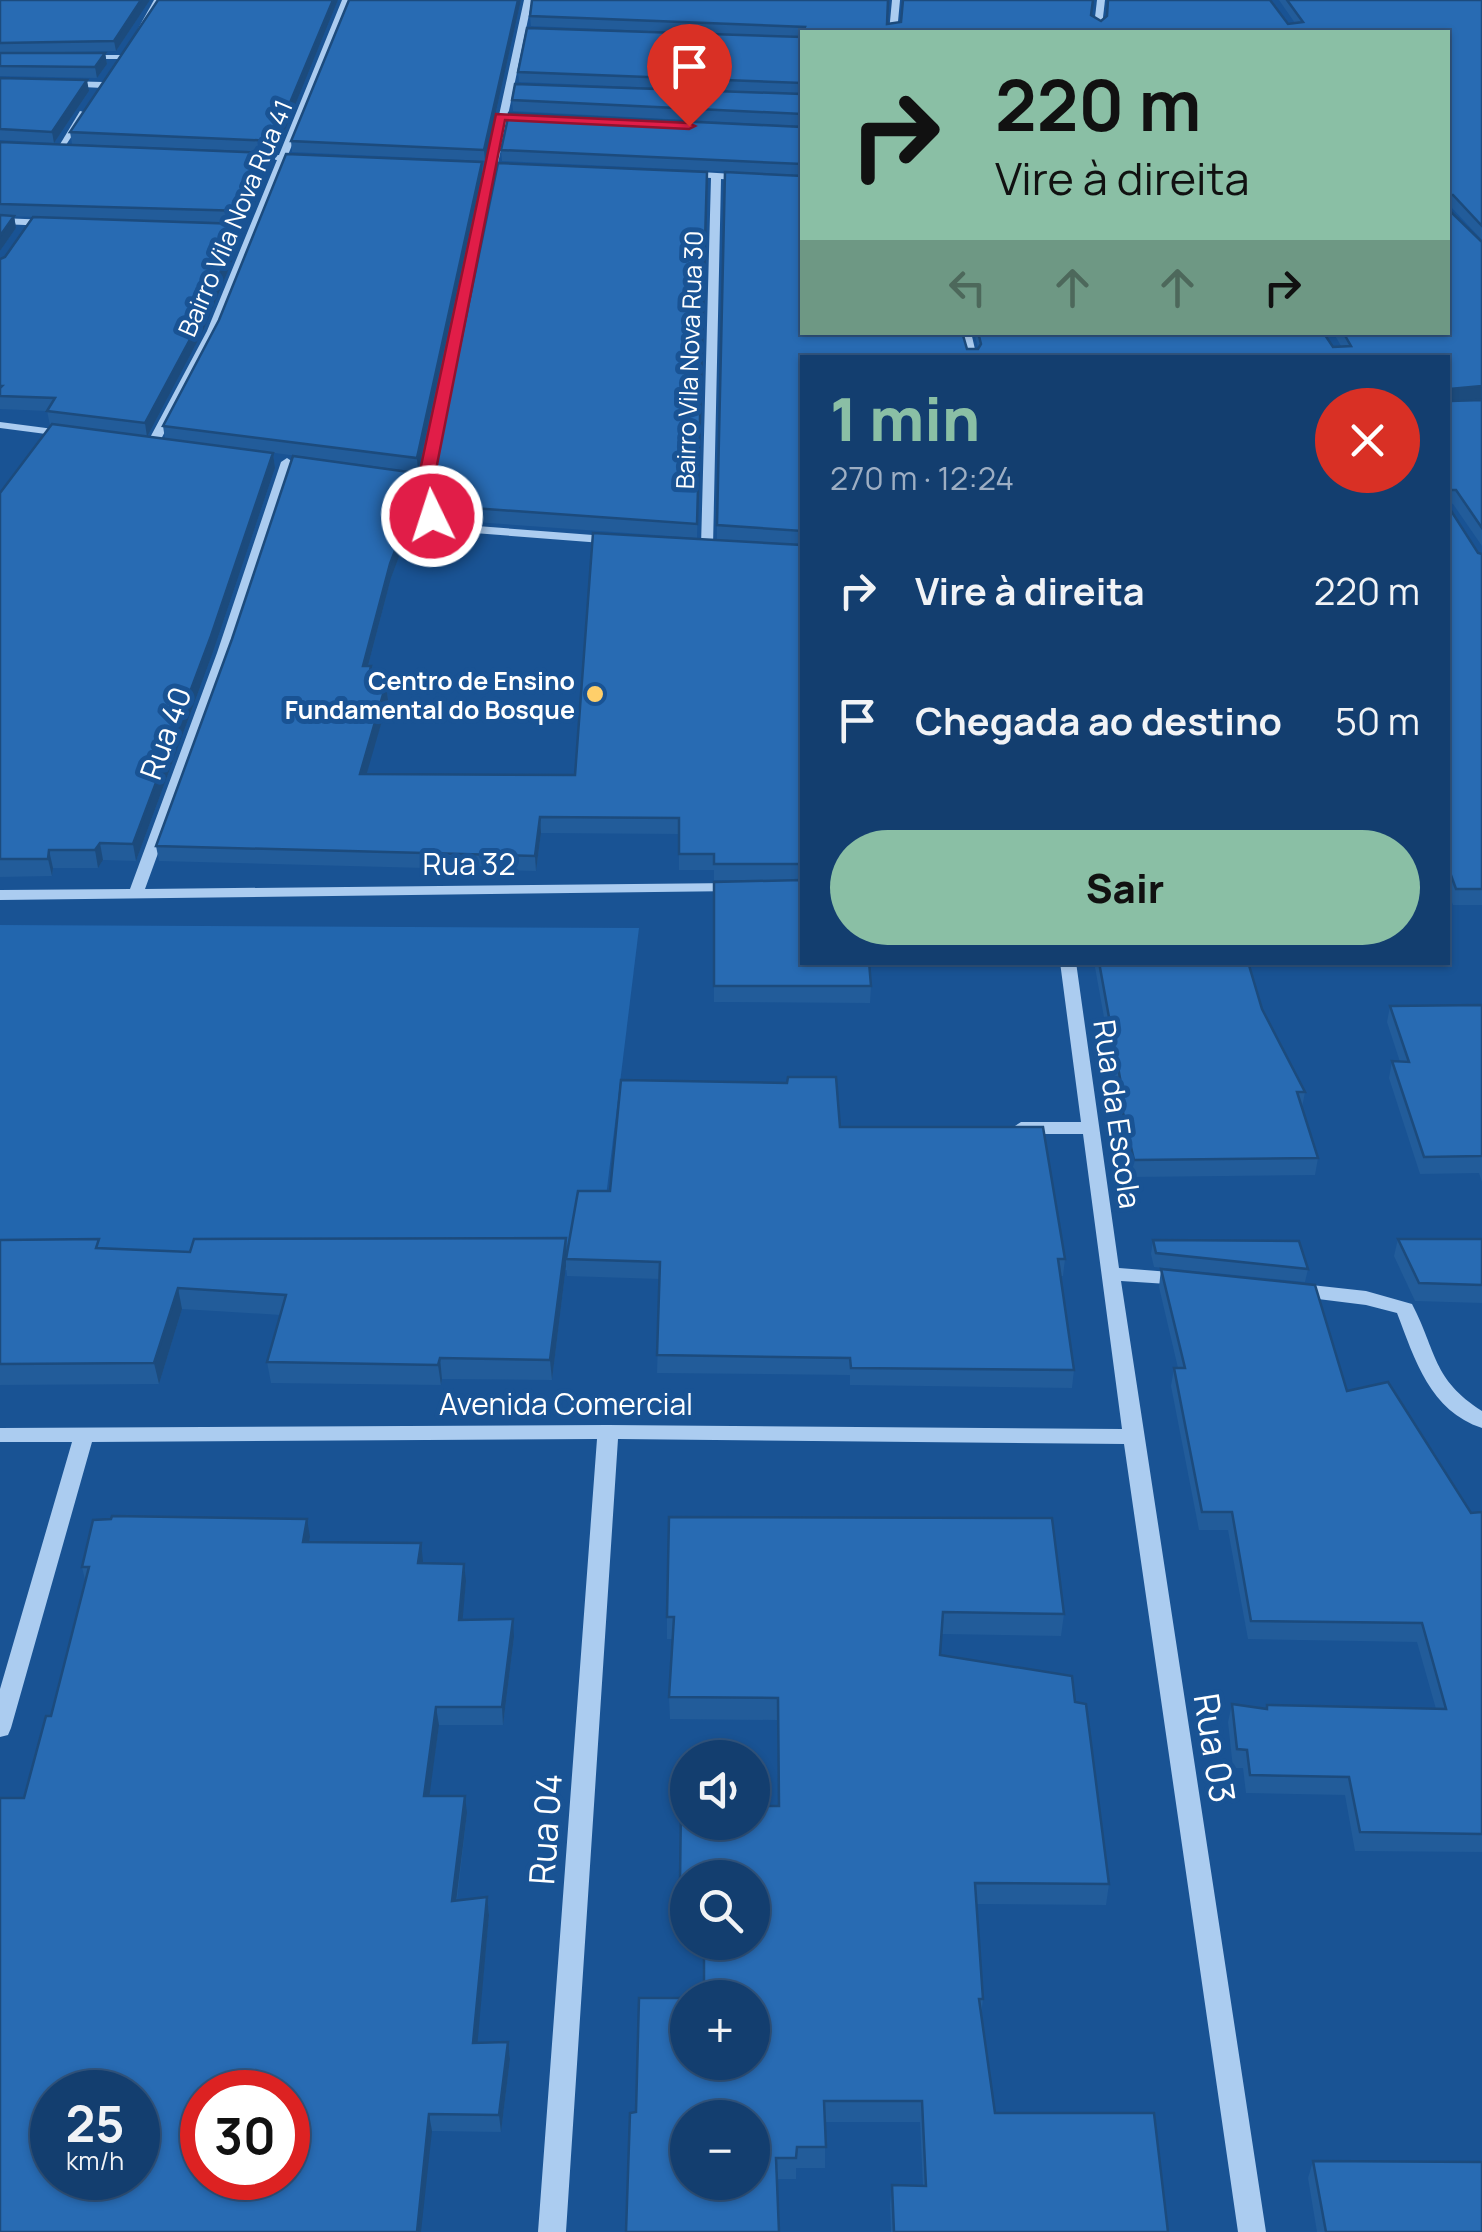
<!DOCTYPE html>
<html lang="pt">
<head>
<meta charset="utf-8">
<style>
  :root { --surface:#133e6f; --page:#204977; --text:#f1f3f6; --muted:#9daec3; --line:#325782; --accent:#8abfa5 }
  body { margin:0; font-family:Manrope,sans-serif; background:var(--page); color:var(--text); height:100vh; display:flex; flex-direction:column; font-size:38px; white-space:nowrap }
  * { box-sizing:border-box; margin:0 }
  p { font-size:32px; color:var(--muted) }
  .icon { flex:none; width:55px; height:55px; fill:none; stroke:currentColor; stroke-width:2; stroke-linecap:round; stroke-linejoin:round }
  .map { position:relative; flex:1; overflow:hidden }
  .side { position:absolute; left:800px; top:355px; width:650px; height:610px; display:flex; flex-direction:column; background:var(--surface); border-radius:0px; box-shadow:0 2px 8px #0004,0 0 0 2px var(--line) }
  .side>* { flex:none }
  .banner { position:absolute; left:800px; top:30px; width:650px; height:305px; border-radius:0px; box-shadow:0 2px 8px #0004,0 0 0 2px var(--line); background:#8abfa5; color:#111; overflow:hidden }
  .controls { position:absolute; left:670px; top:1740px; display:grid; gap:20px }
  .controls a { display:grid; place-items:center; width:100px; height:100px; border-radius:50%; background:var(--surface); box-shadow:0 2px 8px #0004,0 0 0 2px var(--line); font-size:50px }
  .speed { position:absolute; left:30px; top:2070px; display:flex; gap:20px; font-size:50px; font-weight:700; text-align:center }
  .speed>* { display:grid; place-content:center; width:130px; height:130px; border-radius:50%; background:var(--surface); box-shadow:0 2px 8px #0004,0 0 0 2px var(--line); line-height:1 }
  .speed small { font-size:25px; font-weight:400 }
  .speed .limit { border:15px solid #d22; background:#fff; color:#111 }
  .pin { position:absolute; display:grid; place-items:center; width:85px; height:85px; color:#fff; margin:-102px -42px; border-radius:50% 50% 50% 0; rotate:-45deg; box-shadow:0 0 10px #0007 }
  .pin .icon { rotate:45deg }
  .me { position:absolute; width:110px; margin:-55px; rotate:356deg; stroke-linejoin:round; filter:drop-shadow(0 0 8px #0008) }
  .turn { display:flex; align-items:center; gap:35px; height:210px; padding:0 30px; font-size:45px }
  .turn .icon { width:130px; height:130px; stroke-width:2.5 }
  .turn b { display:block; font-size:70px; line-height:85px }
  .lanes { display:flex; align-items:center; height:95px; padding:0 30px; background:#0003; justify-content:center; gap:50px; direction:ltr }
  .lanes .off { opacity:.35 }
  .round { display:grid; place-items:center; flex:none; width:105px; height:105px; border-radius:52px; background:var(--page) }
  .head { display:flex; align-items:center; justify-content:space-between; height:170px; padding:0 30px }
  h1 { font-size:60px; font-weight:800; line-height:75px; color:var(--accent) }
  .primary-button { display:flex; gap:20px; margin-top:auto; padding:20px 30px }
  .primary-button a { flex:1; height:115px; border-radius:60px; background:var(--accent); color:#111; font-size:40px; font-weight:800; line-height:115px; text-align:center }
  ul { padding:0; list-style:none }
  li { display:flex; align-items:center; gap:30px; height:130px; padding:0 30px }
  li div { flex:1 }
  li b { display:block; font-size:38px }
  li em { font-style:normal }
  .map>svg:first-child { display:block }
</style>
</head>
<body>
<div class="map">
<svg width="1482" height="2232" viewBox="0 0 1482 2232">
  <rect width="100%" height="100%" fill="#195394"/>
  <path fill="#2266ae" d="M0 925 639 928 597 1270 0 1267Z"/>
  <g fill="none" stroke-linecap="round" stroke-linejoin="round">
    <g fill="#abccf0" fill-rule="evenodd">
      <path d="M154 0H162L140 36H134Z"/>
      <path d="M342 0H350L288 155 314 159 309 162 286 161 217 331 157 447 147 449 145 447 207 331 277 160 245 159 240 156 245 153 279 155Z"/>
      <path d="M524 0H532L432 480 438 515 451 524 619 537 621 540 615 544 448 531 426 517 420 480Z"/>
      <path d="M892 0H900L897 32H889Z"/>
      <path d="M1097 0H1105L1102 26 1098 28 1094 26Z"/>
      <path d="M85 55H122L126 57 122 59H82Z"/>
      <path d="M65 81 103 82 107 85 103 88 62 86Z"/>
      <path d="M80 111 87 113 62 151H56Z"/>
      <path d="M685 171 749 175 754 178 749 181 721 179 713 546 707 550 701 546 711 178 682 176V172Z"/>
      <path d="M0 218 50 220 55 223 50 226 0 224Z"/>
      <path d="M961 332H971L977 358H966Z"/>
      <path d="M0 422 69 431 75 434 69 437 0 428Z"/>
      <path d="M287 458 293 462 231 653 145 889 734 883 742 888 739 891 0 900V890L130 889 217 653 281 462Z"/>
      <path d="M1060 962H1076L1119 1268 1183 1273 1190 1274 1192 1279 1190 1284 1183 1285 1121 1281 1266 2232H1238L1124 1444 618 1439 566 2232H538L597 1439 92 1442 11 1728 8 1735 0 1737V1689L72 1442H0V1428L608 1425 1122 1429 1083 1134H1021L1012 1128 1021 1122H1081Z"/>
      <path d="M1293 1283 1366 1291 1412 1304C1437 1352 1432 1379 1482 1411V1428C1430 1411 1415 1360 1397 1313L1366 1305 1286 1295 1283 1290 1286 1285Z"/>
    </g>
  </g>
  <g fill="#225c9a">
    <path d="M0 0H150L116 51 14 53H105L107 64 97 78 0 76Z"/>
    <path d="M158 0H338L276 152 72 144 70 132Z"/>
    <path d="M349 0H521L485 161 292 152 291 141Z"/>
    <path d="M1279 0H1482V240L1451 207H1448V32H802V94L519 82 518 72 787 37 531 26 530 16 887 24 1092 16 1101 21 1295 23Z"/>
    <path d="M0 78 89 91 54 143 0 140Z"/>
    <path d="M802 94V126L513 111 512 100Z"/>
    <path d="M802 127V332L967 349 978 348 974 332H1323L1333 347 1341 346 1333 332H1448L1482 242V546L1453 504 802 358V880H714V870H679V834L541 833 536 871 159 861 156 846 232 639 293 456 422 504 424 518 414 517 391 578 368 666 372 684H386L388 700 366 774 575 775 717 540V525L802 175 502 161 501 150Z"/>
    <path d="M0 142 270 165 247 223 5 216H14L16 228 0 251Z"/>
    <path d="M482 162V174L418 472 207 444 273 453 275 468 213 652 136 861 103 860 98 868H53L52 876 0 877V493L52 425H50L47 411 0 409V259L242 237 204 329 147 437 165 439 163 426Z"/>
    <path d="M707 172 697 538 460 521 441 512 435 466Z"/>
    <path d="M1448 506 1478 553 1482 554V905H1453L1448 892Z"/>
    <path d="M714 882 802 962 871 986 870 1003 714 1002Z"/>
    <path d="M1094 962H1248L1262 1009 1305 1092 1302 1108 1318 1158 1315 1175 1132 1177 1113 1095 1115 1078Z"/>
    <path d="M1482 1005V1182L1479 1173 1420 1174 1389 1078 1392 1061 1400 1062 1387 1022 1390 1006Z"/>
    <path d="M840 1127 1065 1259 1063 1276H1061L1074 1370 1072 1388 850 1385V1375L657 1373 660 1279 567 1276 566 1266 552 1380 442 1379 441 1385 271 1383 267 1362 281 1315 182 1309 159 1384 0 1385V1240L101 1249 190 1252 566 1238 567 1253 610 1191Z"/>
    <path d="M1398 1239H1482V1303L1415 1301 1394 1256Z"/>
    <path d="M1153 1240 1308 1269 1305 1282 1154 1267 1151 1254Z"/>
    <path d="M1161 1269 1347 1391 1471 1513 1482 1512V1852L1355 1851 1345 1795 1246 1793 1243 1768H1233L1228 1722 1232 1704 1266 1709 1267 1705 1436 1709 1417 1642 1248 1639 1228 1530H1199L1171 1386 1174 1368H1178L1159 1287Z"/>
    <path d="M669 1517 1064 1614 1061 1636 942 1634 940 1655 1075 1702 1109 1884 1106 1905 976 1904 983 1999 981 2015 995 2113 1168 2232H891L890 2205 892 2185 923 2186 920 2122H825V2168H796V2179H777L636 2112 688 2062 752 1878H688V1903H681L680 1882 779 1806 777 1720 670 1719 669 1697 673 1639H667V1617Z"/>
    <path d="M310 1537 309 1542 423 1563 466 1581 462 1620 514 1637 503 1725H439L429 1796 467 1813 457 1900 487 1897 489 1915 477 2043 508 2042 510 2059 501 2132 432 2131 24 1798 51 1716 85 1580 82 1567Z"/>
    <path d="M1313 2161 1482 2232H1317L1308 2178Z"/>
  </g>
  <g fill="#1c4b7d">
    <path d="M141 0H150L116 51 114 41Z"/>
    <path d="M333 0H338L276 152 274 141Z"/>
    <path d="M518 0H521L485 161 484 150Z"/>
    <path d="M105 53 107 64 97 78 95 67Z"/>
    <path d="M87 80 89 91 54 143 52 132Z"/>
    <path d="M269 153 270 165 247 223 245 211Z"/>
    <path d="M482 162V174L418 472 417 458Z"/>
    <path d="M14 216 16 228 0 251V236Z"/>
    <path d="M240 224 242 237 204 329 147 437 145 423Z"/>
    <path d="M1482 386V399L1448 402V389Z"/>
    <path d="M273 453 275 468 213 652 136 861 133 844Z"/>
    <path d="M413 503 414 517 391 578 364 681 363 666 390 564Z"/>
    <path d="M386 684 388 700 362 790 360 774Z"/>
    <path d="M540 817 541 833 536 871 535 856Z"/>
    <path d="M100 843 103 860 98 868 95 850Z"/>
    <path d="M49 850 53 868 52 876 48 859Z"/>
    <path d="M566 1238 567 1259H566V1266L552 1380 550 1360Z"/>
    <path d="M178 1288 182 1309 159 1384 154 1363Z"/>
    <path d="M440 1358 442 1379 441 1385 438 1365Z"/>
    <path d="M307 1519 310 1537 306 1560 303 1542Z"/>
    <path d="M421 1543 423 1561 420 1580 418 1563Z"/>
    <path d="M464 1564 466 1581 461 1638 459 1620Z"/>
    <path d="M513 1619 514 1637 503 1725 502 1707Z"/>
    <path d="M436 1707 439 1725 427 1814 424 1796Z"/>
    <path d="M465 1796 467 1813 454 1918 452 1901Z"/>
    <path d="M487 1897 489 1915 476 2060 473 2043Z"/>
    <path d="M508 2042 510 2059 501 2132 499 2115Z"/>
    <path d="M429 2114 432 2131 421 2232H417Z"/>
  </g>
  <g fill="#286bb3" stroke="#1c4b7d" stroke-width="2.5" fill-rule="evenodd">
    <path d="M0 0H141L114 41 0 43Z"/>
    <path d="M158 0H333L274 141 70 132Z"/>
    <path d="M349 0H518L484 150 291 141Z"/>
    <path d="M532 0H888L887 24 901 22 903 0H1093L1091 15 1101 21 1107 16 1108 0H1270L1288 24 1303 22 1287 0H1482V226L1453 195H1448V32H803L805 27 530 16Z"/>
    <path d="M527 28 802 37V35V83L518 72Z"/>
    <path d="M0 53H105L95 67 0 66Z"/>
    <path d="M0 78 87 80 52 132 0 129Z"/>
    <path d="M515 84 802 94V114L512 100Z"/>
    <path d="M509 113 802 127V164L501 150Z"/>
    <path d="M0 142 269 153 245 211 0 204Z"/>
    <path d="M286 154 482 162 417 458 163 426 219 320Z"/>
    <path d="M498 163 707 172 697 524 459 507 440 499 435 466Z"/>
    <path d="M725 172 802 176V174V332H962L967 349H978L981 344 978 332H1323L1333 347 1351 346 1343 332H1448V209L1482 242V386L1448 389 1451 401 1482 400V528L1456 490H1448V499V358H802V531L717 525Z"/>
    <path d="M0 215 14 216 0 236Z"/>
    <path d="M33 217 240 224 202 317 145 423 47 411 55 398 0 396V388L2 386H0V259L5 257Z"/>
    <path d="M52 424 273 453 211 636 133 844 100 843 95 850H49L48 859H0V493Z"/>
    <path d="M293 456 416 473 422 504 413 503 390 564 363 666H371L367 684H386L360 774 575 775 593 533 802 545V864H714V854H679V818L540 817 535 856 156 846 232 639Z"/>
    <path d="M1448 506 1478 553 1482 554V889H1456L1448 867Z"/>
    <path d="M802 880V962H869L871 986H714V882Z"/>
    <path d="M1099 962H1248L1262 1009 1305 1092H1297L1318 1158 1134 1160 1115 1078H1120Z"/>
    <path d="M1482 1005V1156L1424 1157 1392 1061 1409 1062 1390 1006Z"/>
    <path d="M788 1077H836L840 1127H1043L1065 1259H1058L1074 1370 851 1368 850 1358 657 1355 660 1262 566 1259 578 1191H610L621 1080 787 1083Z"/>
    <path d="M566 1238 550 1360 440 1358 438 1365 267 1362 286 1295 178 1288 154 1363 0 1364V1240L99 1239 96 1248 190 1252 194 1239Z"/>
    <path d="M1398 1239H1482V1285L1419 1283Z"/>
    <path d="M1153 1240 1299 1241 1308 1269 1156 1253Z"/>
    <path d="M1161 1269 1315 1285 1347 1391 1388 1382 1471 1513 1482 1512V1834L1360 1832 1349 1777 1250 1775 1247 1750 1237 1749 1232 1704 1267 1709V1705L1446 1709 1422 1623 1251 1621 1232 1512H1202L1174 1368H1185Z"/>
    <path d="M112 1516 307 1519 303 1542 421 1543 418 1563 464 1564 459 1620 513 1619 502 1707H436L424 1796H465L452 1901 487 1897 473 2043 508 2042 499 2115 429 2114 417 2232H0V1798H24L46 1716H51L89 1567H82L93 1520 111 1519ZM52 2092H138V2178H52ZM202 2092H288V2178H202Z"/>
    <path d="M669 1517 1052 1518 1064 1614 943 1612 940 1655 1072 1676 1075 1702 1086 1704 1109 1884 975 1883 983 1999H979L995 2113H1154L1168 2232H894L892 2185 926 2186 922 2101H824L826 2147H797L796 2158H776L779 2232H626L630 2113 636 2112 639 1998H688V2062H752V1998H704V1942H752V1878H688V1882H680L681 1805H688V1822H752V1806H779L778 1698 669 1697 674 1617H667ZM688 2118H752V2182H688Z"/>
    <path d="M1313 2161 1482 2162V2232H1326Z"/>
  </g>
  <path fill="#e11d48" stroke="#92132f" stroke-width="2.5" d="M496 114 689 123 695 126 689 129 505 120 434 480 440 516 432 521 424 516 418 480Z"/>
  <circle fill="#ffcf6a" stroke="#195394" stroke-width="4" cx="595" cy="694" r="10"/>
  <g text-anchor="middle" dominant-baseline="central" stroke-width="10" stroke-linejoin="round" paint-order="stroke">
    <g font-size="25" fill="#fff" stroke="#195394">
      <text transform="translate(235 218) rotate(-67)">Bairro Vila Nova Rua 41</text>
      <text transform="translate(689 360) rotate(-88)">Bairro Vila Nova Rua 30</text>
    </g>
    <g font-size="25" font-weight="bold" fill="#fff" stroke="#195394" text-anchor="end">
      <text x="575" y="680">Centro de Ensino<tspan x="575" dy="29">Fundamental do Bosque</tspan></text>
    </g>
    <g font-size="30" fill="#fff" stroke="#195394">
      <text transform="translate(165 733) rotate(-70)">Rua 40</text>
      <text x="469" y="863">Rua 32</text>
      <text transform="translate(1118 1114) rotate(82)">Rua da Escola</text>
      <text x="566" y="1403">Avenida Comercial</text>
    </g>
    <g font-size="35" fill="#fff" stroke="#195394">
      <text transform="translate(1215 1748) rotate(81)">Rua 03</text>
      <text transform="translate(545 1829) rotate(-86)">Rua 04</text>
    </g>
  </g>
</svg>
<div class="controls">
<a><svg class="icon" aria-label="sound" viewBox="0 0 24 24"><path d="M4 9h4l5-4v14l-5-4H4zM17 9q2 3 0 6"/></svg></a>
<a><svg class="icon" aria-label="search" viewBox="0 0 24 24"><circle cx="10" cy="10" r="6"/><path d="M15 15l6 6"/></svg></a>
<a>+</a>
<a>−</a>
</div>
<div class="speed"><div>25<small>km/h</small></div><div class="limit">30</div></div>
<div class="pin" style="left:689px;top:126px;background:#d93025"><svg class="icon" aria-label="arrive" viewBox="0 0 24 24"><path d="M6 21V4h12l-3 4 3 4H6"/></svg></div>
<svg class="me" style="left:432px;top:516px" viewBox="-20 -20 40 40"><circle r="17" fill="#e11d48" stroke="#fff" stroke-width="3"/><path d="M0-11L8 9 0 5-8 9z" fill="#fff"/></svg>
<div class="banner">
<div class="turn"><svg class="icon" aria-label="right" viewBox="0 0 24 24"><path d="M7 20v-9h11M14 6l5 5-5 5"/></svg><div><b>220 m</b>Vire à direita</div></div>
<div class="lanes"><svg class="icon off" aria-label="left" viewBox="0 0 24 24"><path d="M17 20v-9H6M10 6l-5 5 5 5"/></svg><svg class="icon off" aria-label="ahead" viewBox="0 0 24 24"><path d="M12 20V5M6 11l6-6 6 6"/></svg><svg class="icon off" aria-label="ahead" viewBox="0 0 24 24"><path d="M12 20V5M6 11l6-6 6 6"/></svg><svg class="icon" aria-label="right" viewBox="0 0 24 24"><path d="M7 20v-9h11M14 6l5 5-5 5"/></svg></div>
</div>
<section class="side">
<div class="head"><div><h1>1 min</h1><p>270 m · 12:24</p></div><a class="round" style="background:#d93025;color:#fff"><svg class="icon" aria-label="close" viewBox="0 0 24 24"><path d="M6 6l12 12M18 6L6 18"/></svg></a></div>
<ul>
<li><svg class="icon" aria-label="right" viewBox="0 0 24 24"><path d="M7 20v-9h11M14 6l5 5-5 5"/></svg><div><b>Vire à direita</b></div><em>220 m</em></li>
<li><svg class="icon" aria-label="arrive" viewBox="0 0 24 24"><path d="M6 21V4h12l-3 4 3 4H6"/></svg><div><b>Chegada ao destino</b></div><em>50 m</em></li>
</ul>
<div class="primary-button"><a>Sair</a></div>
</section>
</div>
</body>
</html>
